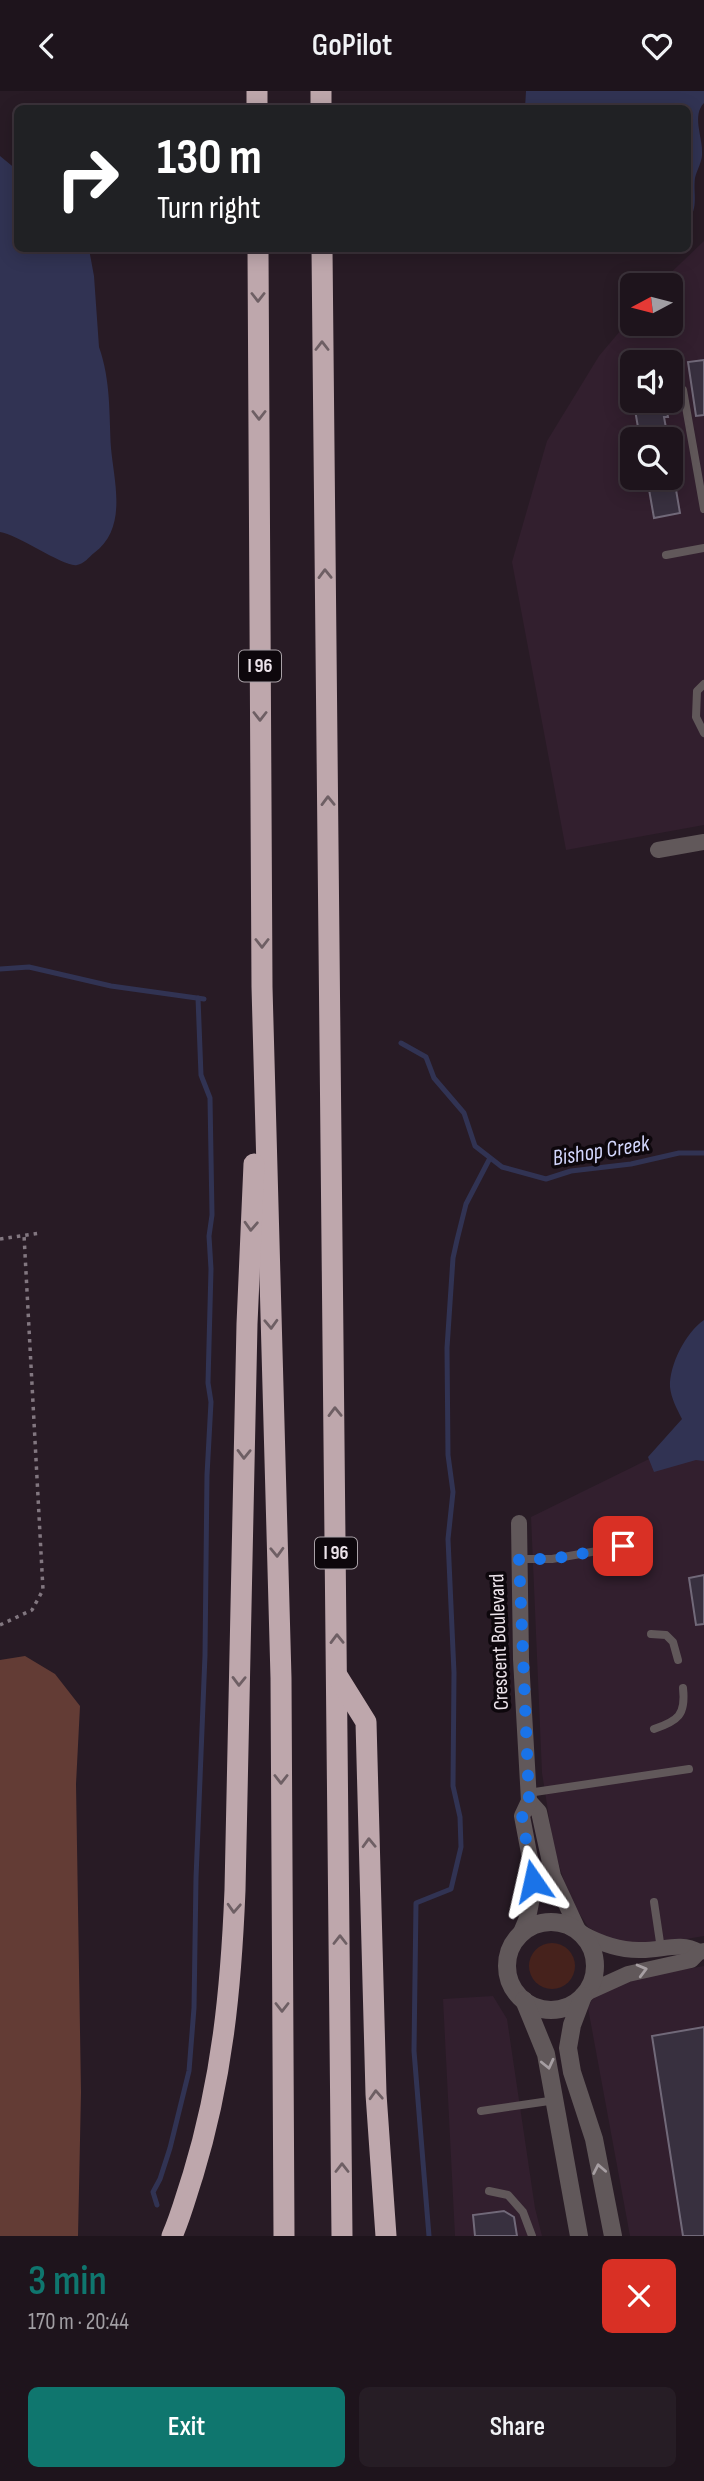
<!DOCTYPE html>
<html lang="en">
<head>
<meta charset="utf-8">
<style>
  :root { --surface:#1e141c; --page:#261d25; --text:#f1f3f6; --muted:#a19ea3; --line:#3c333b; --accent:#0f766e }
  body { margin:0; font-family:"Sofia Sans Condensed",sans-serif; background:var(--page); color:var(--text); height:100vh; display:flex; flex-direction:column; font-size:26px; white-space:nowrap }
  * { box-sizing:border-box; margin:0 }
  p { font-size:23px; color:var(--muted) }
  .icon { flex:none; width:38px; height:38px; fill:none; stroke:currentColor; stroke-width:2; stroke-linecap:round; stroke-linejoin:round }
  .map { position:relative; height:2145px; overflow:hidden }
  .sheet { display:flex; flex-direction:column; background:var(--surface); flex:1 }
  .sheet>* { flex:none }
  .banner { position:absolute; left:14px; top:14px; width:677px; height:147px; border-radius:10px; box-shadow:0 4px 18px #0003,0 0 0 2px var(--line); background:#202124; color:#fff; overflow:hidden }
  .needle { width:46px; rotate:263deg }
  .buttons { position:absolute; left:620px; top:182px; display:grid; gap:14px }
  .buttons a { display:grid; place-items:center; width:63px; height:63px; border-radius:10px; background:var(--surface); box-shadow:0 4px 18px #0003,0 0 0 2px var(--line); font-size:35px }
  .pin { position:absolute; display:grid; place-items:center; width:60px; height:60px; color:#fff; margin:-30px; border-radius:14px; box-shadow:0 4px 10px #0006 }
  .me { position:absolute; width:77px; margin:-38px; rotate:349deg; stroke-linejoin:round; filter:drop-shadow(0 0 5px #0008) }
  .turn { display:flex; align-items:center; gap:24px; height:147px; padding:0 28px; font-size:32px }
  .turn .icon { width:91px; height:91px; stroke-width:2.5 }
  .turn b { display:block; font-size:49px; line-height:60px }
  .round { display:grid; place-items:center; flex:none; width:74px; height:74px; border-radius:10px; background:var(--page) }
  .head { display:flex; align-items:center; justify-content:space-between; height:119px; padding:0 28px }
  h1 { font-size:42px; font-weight:600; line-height:52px; color:var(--accent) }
  .button { display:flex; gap:14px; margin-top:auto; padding:14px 28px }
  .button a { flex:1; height:80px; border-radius:10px; background:var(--accent); color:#fff; font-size:28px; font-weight:600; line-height:80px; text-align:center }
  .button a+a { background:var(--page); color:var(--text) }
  header { display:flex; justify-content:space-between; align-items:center; height:91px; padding:0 28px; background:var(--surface); font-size:32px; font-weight:600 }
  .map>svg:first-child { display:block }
</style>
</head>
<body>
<header><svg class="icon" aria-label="back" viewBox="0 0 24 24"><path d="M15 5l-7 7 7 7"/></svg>GoPilot<svg class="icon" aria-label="heart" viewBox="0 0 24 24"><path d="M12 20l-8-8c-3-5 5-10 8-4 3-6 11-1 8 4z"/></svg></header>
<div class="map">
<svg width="704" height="2145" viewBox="0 0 704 2145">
  <rect width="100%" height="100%" fill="#281b25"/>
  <g fill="#321f2e" fill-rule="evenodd">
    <path d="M704 150V734L566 759 512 471 547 350 599 265 632 226V233H670V194H658ZM632 271H670V310H632ZM632 348H670V387H632Z"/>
    <path d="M704 1341V1845L669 1851 637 1852 610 1849 588 1836 569 1806 554 1758 542 1682 531 1426Z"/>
    <path d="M704 1875V2145H630L588 1917 599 1893Z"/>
    <path d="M493 1905 507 1928 535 2117 542 2145H455L443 1908Z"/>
  </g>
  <circle fill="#46221c" cx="552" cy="1875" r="23"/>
  <path fill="#633c35" d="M25 1565 55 1583 80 1615 76 1693 81 2001 78 2145H0V1569Z"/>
  <g fill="#313353">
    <path d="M526 0H704V12C692 24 702 45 702 60 703 70 697 78 695 87 693 103 699 116 688 130V18H609L580 13 569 17H525Z"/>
    <path d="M0 65 17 79 18 158H89L94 185 99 256C111 290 109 323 111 357 114 391 128 437 94 462 89 466 84 473 77 474 65 477 17 443 0 441Z"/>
    <path d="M704 1229V1370L696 1369 654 1381 648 1366 682 1328C677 1318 671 1307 670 1296 669 1274 686 1241 704 1229Z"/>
  </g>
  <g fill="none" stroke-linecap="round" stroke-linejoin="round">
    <g stroke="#313353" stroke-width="5">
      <path d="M0 878 29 876 111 895 204 908"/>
      <path d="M401 952 426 966 434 987 464 1022 475 1055 502 1076 546 1088 571 1080 631 1073 679 1062H704"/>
      <path d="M157 2114 153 2101 160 2088 170 2057 189 1980 194 1917 196 1787 205 1564 207 1384 211 1311 208 1292 211 1178 209 1145 212 1124 210 1007 201 984 198 907"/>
      <path d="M429 2145 414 1960 416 1812 451 1798 461 1756 460 1726 453 1695 454 1582 448 1448 453 1401 448 1364 447 1257 453 1167 457 1149 466 1113 490 1067"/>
    </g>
  </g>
  <g fill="#38303f" stroke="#716979" stroke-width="2">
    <path d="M704 269V324L696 325 688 271Z"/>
    <path d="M650 310H665L668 326H664L668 348H640L634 313Z"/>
    <path d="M647 387H674L680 422 654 427Z"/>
    <path d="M704 1484V1533L696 1534 689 1487Z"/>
    <path d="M704 1936V2145H683L652 1945Z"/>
    <path d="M504 2120 514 2126 517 2145H475L473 2124Z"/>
  </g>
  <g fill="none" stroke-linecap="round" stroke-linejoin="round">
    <g stroke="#827780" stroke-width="3.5" stroke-dasharray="3.5 5" stroke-linecap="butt">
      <path d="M0 1148 40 1142"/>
      <path d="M0 1534 32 1519 43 1499 24 1144"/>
    </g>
    <g stroke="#61585a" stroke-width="8">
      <path d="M683 299 704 418"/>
      <path d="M666 464 704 457"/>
      <path d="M704 593 697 600 696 626 704 642"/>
      <path d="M519 1468H552L648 1451"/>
      <path d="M651 1543 666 1544 673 1551 678 1569"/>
      <path d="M654 1638C678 1630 686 1624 683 1597"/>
      <path d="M528 1702 689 1678"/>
      <path d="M654 1811 661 1858"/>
      <path d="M481 2020 556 2009"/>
      <path d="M489 2100 508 2104 523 2121 532 2145"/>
    </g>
    <g stroke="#61585a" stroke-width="16">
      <path d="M658 759 704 751"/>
      <path d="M529 1710 539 1721 553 1785 579 1841"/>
      <path d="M581 1842C599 1852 618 1859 639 1859 661 1860 680 1850 699 1861"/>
      <path d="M519 1846 529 1822 533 1802 532 1778 522 1725 529 1710 521 1568 519 1432"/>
      <path d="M586 1902 628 1883 691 1869 699 1861 704 1860"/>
    </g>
    <g stroke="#61585a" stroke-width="18">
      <circle cx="551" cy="1875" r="44"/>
      <path d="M583 1905 572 1934 568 1957 572 1981 594 2048 613 2145"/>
      <path d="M524 1909 546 1963 579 2145"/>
    </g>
    <g stroke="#bea7ac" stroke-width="21">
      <path d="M257 0V18"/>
      <path d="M321 0V18"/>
      <path d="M258 158 262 896 281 1587 284 2145"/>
      <path d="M322 158 342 2145"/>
      <path d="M338 1586 366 1631 376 2003 386 2145"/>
      <path d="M172 2145C181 2125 186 2105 193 2084 222 1989 231 1899 235 1799L247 1233 254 1073"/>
    </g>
  </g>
  <defs><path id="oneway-chevron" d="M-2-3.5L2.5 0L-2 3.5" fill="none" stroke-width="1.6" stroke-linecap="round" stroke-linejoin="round" transform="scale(1.75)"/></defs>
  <g stroke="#6e5f64">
    <use href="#oneway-chevron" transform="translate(258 206) rotate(90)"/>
    <use href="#oneway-chevron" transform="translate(322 255) rotate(-90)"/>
    <use href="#oneway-chevron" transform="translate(259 324) rotate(90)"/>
    <use href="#oneway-chevron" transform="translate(325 483) rotate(-91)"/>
    <use href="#oneway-chevron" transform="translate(260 625) rotate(90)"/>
    <use href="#oneway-chevron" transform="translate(328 710) rotate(-91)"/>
    <use href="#oneway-chevron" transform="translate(262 852) rotate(90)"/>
    <use href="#oneway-chevron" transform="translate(251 1135) rotate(93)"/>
    <use href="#oneway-chevron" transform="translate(271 1233) rotate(88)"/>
    <use href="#oneway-chevron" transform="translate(335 1321) rotate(-91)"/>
    <use href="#oneway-chevron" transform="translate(244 1363) rotate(91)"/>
    <use href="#oneway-chevron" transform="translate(277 1461) rotate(88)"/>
    <use href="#oneway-chevron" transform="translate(337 1548) rotate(-91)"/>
    <use href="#oneway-chevron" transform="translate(239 1590) rotate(91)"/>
    <use href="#oneway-chevron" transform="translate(281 1688) rotate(90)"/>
    <use href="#oneway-chevron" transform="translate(369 1752) rotate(-92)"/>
    <use href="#oneway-chevron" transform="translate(234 1817) rotate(93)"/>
    <use href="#oneway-chevron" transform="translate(340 1849) rotate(-90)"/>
    <use href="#oneway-chevron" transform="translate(282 1916) rotate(90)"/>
    <use href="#oneway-chevron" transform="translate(376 2004) rotate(-93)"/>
    <use href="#oneway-chevron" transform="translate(342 2077) rotate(-90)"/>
  </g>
  <g stroke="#a69ea2">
    <use href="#oneway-chevron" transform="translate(642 1879) rotate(-15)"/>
    <use href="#oneway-chevron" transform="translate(548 1973) rotate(77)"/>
    <use href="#oneway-chevron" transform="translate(599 2078) rotate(-101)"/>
  </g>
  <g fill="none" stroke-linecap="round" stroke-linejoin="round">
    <path stroke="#1a73e8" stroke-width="12" stroke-dasharray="0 21.6" d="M533 1790 522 1725 529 1710 519 1468H552L623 1455"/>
  </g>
  <g text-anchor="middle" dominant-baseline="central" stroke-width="7" stroke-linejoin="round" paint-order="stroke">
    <g fill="#0d070c" stroke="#a9a1a7" stroke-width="2">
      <rect x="239" y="559.5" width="42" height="31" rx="5"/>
      <rect x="315" y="1446.5" width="42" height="31" rx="5"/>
    </g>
    <g font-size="19" font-weight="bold" fill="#ece3ea">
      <text x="260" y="575">I 96</text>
      <text x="336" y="1462">I 96</text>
    </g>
    <g font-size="21" fill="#ece3ea" stroke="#0d070c">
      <text transform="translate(499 1551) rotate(-92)">Crescent Boulevard</text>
    </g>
    <g font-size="23" font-style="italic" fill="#d3d7fd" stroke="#0d070c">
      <text transform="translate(601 1060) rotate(-9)">Bishop Creek</text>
    </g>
  </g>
</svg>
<div class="buttons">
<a><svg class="needle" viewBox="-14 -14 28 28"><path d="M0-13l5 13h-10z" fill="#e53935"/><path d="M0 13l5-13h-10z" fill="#a19ea3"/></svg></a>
<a><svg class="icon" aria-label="sound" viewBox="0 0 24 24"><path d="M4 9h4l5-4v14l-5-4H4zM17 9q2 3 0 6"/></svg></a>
<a><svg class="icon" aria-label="search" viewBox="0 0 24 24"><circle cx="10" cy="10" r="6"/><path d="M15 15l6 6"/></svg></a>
</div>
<div class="pin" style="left:623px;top:1455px;background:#d93025"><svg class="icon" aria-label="arrive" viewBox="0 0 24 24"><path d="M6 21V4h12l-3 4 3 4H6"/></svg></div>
<svg class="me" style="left:533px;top:1790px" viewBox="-20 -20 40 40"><path d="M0-17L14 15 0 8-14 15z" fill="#1a73e8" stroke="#fff" stroke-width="4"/></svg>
<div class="banner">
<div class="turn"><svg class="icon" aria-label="right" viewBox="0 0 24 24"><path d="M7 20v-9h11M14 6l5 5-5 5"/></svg><div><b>130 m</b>Turn right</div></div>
</div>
</div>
<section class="sheet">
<div class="head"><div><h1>3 min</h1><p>170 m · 20:44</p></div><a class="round" style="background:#d93025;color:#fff"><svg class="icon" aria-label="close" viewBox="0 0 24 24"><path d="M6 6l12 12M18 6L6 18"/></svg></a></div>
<div class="button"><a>Exit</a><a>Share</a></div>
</section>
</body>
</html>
